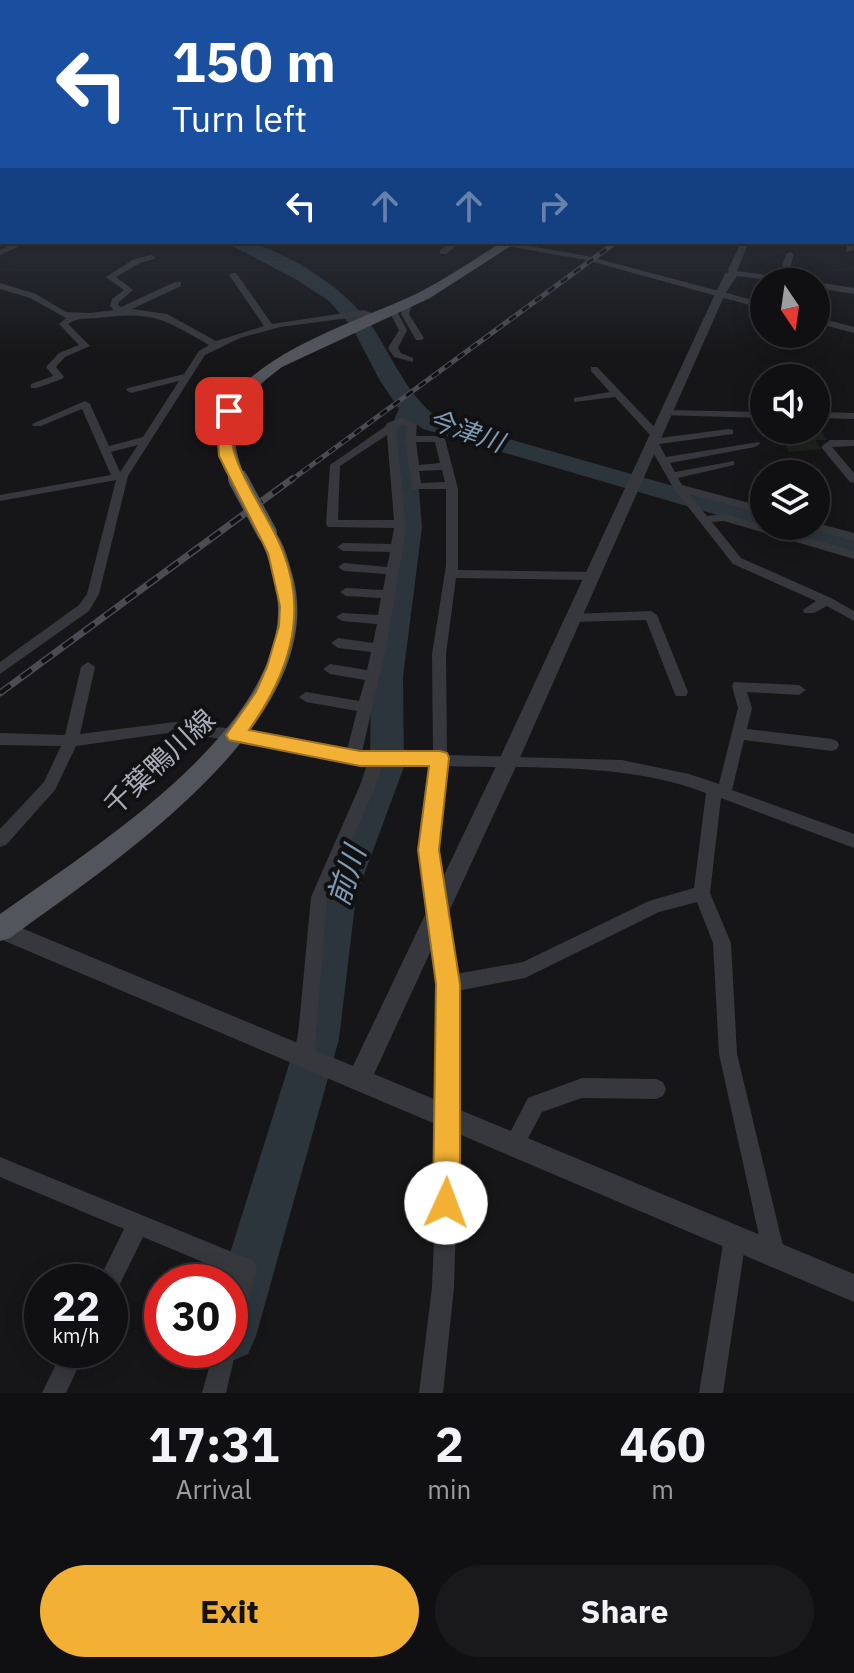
<!DOCTYPE html>
<html lang="en">
<head>
<meta charset="utf-8">
<style>
	:root { --surface:#101012; --page:#19191b; --text:#f1f3f6; --muted:#9c9d9f; --line:#303032; --accent:#f2b134 }
	body { margin:0; font-family:"IBM Plex Sans","Noto Sans JP",sans-serif; background:var(--page); color:var(--text); height:100vh; display:flex; flex-direction:column; font-size:30px; white-space:nowrap }
	* { box-sizing:border-box; margin:0 }
	p { font-size:26px; color:var(--muted) }
	.icon { flex:none; width:44px; height:44px; fill:none; stroke:currentColor; stroke-width:2; stroke-linecap:round; stroke-linejoin:round }
	.map { position:relative; height:1393px; overflow:hidden }
	.side { display:flex; flex-direction:column; background:var(--surface); flex:1 }
	.side>* { flex:none }
	.hud { position:absolute; left:0px; top:0px; width:854px; height:244px; box-shadow:0 4px 20px #0003,0 0 0 2px var(--line); background:#1a4fa0; color:#fff; overflow:hidden }
	.needle { width:52px; rotate:167deg }
	.buttons { position:absolute; left:750px; top:268px; display:grid; gap:16px }
	.buttons a { display:grid; place-items:center; width:80px; height:80px; border-radius:50%; background:var(--surface); box-shadow:0 4px 20px #0003,0 0 0 2px var(--line); font-size:40px }
	.speed { position:absolute; left:24px; top:1264px; display:flex; gap:16px; font-size:40px; font-weight:700; text-align:center }
	.speed>* { display:grid; place-content:center; width:104px; height:104px; border-radius:50%; background:var(--surface); box-shadow:0 4px 20px #0003,0 0 0 2px var(--line); line-height:1 }
	.speed small { font-size:20px; font-weight:400 }
	.speed .limit { border:12px solid #d22; background:#fff; color:#111 }
	.pin { position:absolute; display:grid; place-items:center; width:68px; height:68px; color:#fff; margin:-34px; border-radius:16px; box-shadow:0 4px 12px #0006 }
	.me { position:absolute; width:88px; margin:-44px; rotate:2deg; stroke-linejoin:round; filter:drop-shadow(0 0 6px #0008) }
	.turn { display:flex; align-items:center; gap:28px; height:168px; padding:0 40px; font-size:36px }
	.turn .icon { width:104px; height:104px; stroke-width:2.5 }
	.turn b { display:block; font-size:56px; line-height:68px }
	.lanes { display:flex; align-items:center; height:76px; padding:0 40px; background:#0003; justify-content:center; gap:40px; direction:ltr }
	.lanes .off { opacity:.35 }
	.eta { display:flex; justify-content:space-evenly; align-items:center; height:136px; text-align:center }
	.eta b { font-size:48px; font-weight:700; line-height:56px }
	.cta { display:flex; gap:16px; margin-top:auto; padding:16px 40px }
	.cta a { flex:1; height:92px; border-radius:48px; background:var(--accent); color:#111; font-size:32px; font-weight:700; line-height:92px; text-align:center }
	.cta a+a { background:var(--page); color:var(--text) }
	.map>svg:first-child { display:block }
	.green { fill:#1c231d }
	.lines { fill:none; stroke-linecap:round; stroke-linejoin:round }
	.river { fill:#2c353c; fill-rule:evenodd }
	.minor { fill:#37383d; fill-rule:evenodd }
	.tertiary { fill:#37383d; fill-rule:evenodd }
	.primary { fill:#53555c; fill-rule:evenodd }
	.rail-far1-casing { stroke:#4a4c52; stroke-width:5 }
	.rail-casing { stroke:#4a4c52; stroke-width:7 }
	.rail-far1 { stroke:#111113; stroke-width:3; stroke-dasharray:8; stroke-linecap:butt }
	.rail { stroke:#111113; stroke-width:4; stroke-dasharray:13; stroke-linecap:butt }
	.primary-bridge-far1 { stroke:#53555c; stroke-width:15 }
	.primary-bridge { stroke:#53555c; stroke-width:20 }
	.route { fill:#f2b134; stroke:#9d7322; stroke-width:2 }
	.labels { text-anchor:middle; stroke-width:8; stroke-linejoin:round; paint-order:stroke }
	.far-water-label { font-size:26px; font-style:italic; fill:#7f9bb3; stroke:#111113 }
	.street-label { font-size:28px; fill:#a8adb8; stroke:#111113 }
	.water-label { font-size:30px; font-style:italic; fill:#7f9bb3; stroke:#111113 }
</style>
</head>
<body>
<div class="map">
<svg width="854" height="1393" viewBox="0 0 854 1393">
	<rect width="100%" height="100%" fill="#161618"/>
	<!-- green -->
	<polygon class="green" points="816,423 827,440 815,440 821,449 789,452 779,430 816,430"/>
	<g class="lines">
		<!-- river -->
		<g class="river">
			<rect x="0" y="208" width="2" height="10"/>
			<path d="M225 242C233 242 242 241 250 243 290 253 348 291 371 325 394 359 405 393 439 419L764 512V526H812L854 538V556L774 532 770 527 755 526 423 429 416 424 414 429 422 527 403 677 404 767 356 896 339 1039 256 1336 248 1354 230 1362 212 1354 210 1350H230V1282H221L297 1039 318 896 370 767 371 677 396 527 390 429 399 409 379 379 352 327 329 301 297 280Z"/>
		</g>
		<!-- minor -->
		<g class="minor">
			<rect x="852" y="161" width="2" height="4"/>
			<rect x="0" y="199" width="2" height="4"/>
			<rect x="852" y="218" width="2" height="4"/>
			<polygon points="852,240 854,240 853,250 846,252 848,242 852,242"/>
			<polygon points="18,242 28,242 0,255 0,250"/>
			<polygon points="452,242 461,242 446,254 440,254 440,250"/>
			<polygon points="506,242 587,256 764,303 764,309 586,260 506,246"/>
			<polygon points="741,242 749,242 737,271 779,277 786,254 790,252 794,254 787,278 803,282 781,282 731,275 728,270"/>
			<path d="M151 255 155 257 154 259 140 263 116 277 133 290 119 302 118 305 121 307 175 282H181V286L132 309 167 314 216 341 264 326 229 275 233 273H236L272 324 364 310 382 317 378 320 364 316 280 327 240 338 205 355 128 476 99 594 89 611 0 674V662L79 605 87 594 116 480 0 501V495L111 475 82 409 41 426H33L32 424 85 401 90 404 109 446 143 437 179 381 131 393 126 390 128 388 184 374 199 351 209 345C162 318 153 311 98 318 86 319 78 317 68 324L90 346 65 357 56 367 64 377 62 379 37 388H31V384L53 376 46 367 59 353 79 345 59 324 66 318 30 298 0 289V283L36 294 66 312 90 313 114 310 110 306 112 299 124 290 106 277 134 259ZM138 445 120 472 111 452Z"/>
			<polygon points="816,282 854,288 854,294 816,288"/>
			<polygon points="408,301 412,304 409,314 424,338 422,340 416,340 401,314 404,304"/>
			<polygon points="390,309 396,309 407,330 398,348 401,353 413,358 413,362 394,357 388,348 399,330 389,311"/>
			<polygon points="816,317 854,327 854,333 816,323"/>
			<polygon points="591,367 597,367 659,432 659,436 651,436 615,397 574,402 574,398 610,392 591,371"/>
			<polygon points="665,410 764,412 764,418 661,415 661,411"/>
			<polygon points="816,412 854,413 854,419 816,418"/>
			<path d="M401 418 417 424 416 436H440L445 439 458 489V570L591 572 597 576 591 580 456 578 446 654 447 755 622 760 689 774 719 784 738 708 732 686 734 682 799 685 806 690 799 695 747 692 752 708 747 729 832 739 837 741 839 745 837 749 832 751 744 740 732 790 854 834V848L721 798 710 893 731 943 737 1054 785 1254 782 1262 774 1265 766 1262 763 1254 719 1054 713 943 697 902 659 912 525 978 457 991 459 1119 454 1287 443 1393H419L432 1287 439 1119V984L421 850 432 766 382 764 377 783 327 897 314 1058 312 1065 305 1067 298 1065 296 1058 311 897 361 783 367 764 235 741 175 732 76 746 55 790 6 845 0 847V829L44 782 61 746 0 745V733L65 735 81 667 88 662 95 667 80 734 175 722 235 729 347 750 357 711 306 702 299 697 306 692 359 701 365 680 330 674 323 669 330 664 367 670 371 652 338 648 331 643 338 638 373 643 377 624 342 621 336 617 342 613 378 615 381 598 346 596 340 592 346 588 383 590 386 574 344 571 338 567 344 563 387 567 390 552 343 551 337 547 343 543 391 544 394 528 328 527 326 524 330 465 386 426 387 423ZM402 425 408 427 405 439 412 489H446V566L432 654 433 754 362 752 386 648 406 528 396 429ZM387 435 394 520H338L340 466ZM416 442H435L440 463 419 465ZM442 470 445 482 421 483 419 471ZM446 766C532 769 624 762 706 793L694 888 649 901 523 962 456 974 437 850Z"/>
			<polygon points="729,429 733,430 733,434 659,444 666,457 759,442 760,444 755,447 670,463 675,472 734,461 734,465 678,478 682,485 764,507 764,514 689,494 707,516 724,514 854,551 854,559 724,521 712,522 741,558 831,598 854,611 854,621 827,606 814,613 804,613 803,610 816,601 733,564 674,489 647,442 652,439"/>
			<polygon points="830,440 854,440 854,446 832,447 854,473 854,483 850,482 821,447"/>
			<polygon points="816,523 854,533 854,541 811,529 809,526 816,526"/>
			<polygon points="651,611 657,615 688,692 686,696 676,696 674,692 646,620 572,622 566,618 572,614"/>
			<polygon points="582,1078 656,1079 663,1082 666,1089 663,1096 656,1099 582,1098 542,1112 520,1153 513,1156 506,1153 503,1146 528,1098"/>
			<polygon points="0,1157 254,1261 257,1269 241,1330 238,1338 231,1341 236,1350 226,1393 202,1393 214,1350 230,1350 230,1288 234,1275 143,1237 117,1290 110,1293 110,1282 98,1282 124,1229 0,1177"/>
			<polygon points="735,1227 743,1230 746,1238 723,1393 699,1393 724,1238 727,1230"/>
			<polygon points="63,1350 86,1350 66,1393 42,1393"/>
		</g>
		<!-- tertiary -->
		<polygon class="tertiary" points="734,270 739,273 725,294 518,762 374,1074 854,1274 854,1302 0,939 0,919 353,1066 498,762 715,294 725,274"/>
		<!-- primary -->
		<g class="primary">
			<path d="M502 242H517L430 298 282 367C239 399 223 421 244 474L235 479 229 478C168 375 354 325 418 293 447 278 475 259 502 242Z"/>
			<path d="M267 527C282 531 288 560 292 573 335 720 109 865 10 938L0 941V914C90 850 272 737 278 615 279 586 269 559 258 533Z"/>
		</g>
		<defs>
			<polyline id="rail-far1" points="290,481 616,242"/>
			<polyline id="rail" points="0,693 292,479"/>
		</defs>
		<!-- rail-far1 casing -->
		<use href="#rail-far1" class="rail-far1-casing"/>
		<!-- rail casing -->
		<use href="#rail" class="rail-casing"/>
		<!-- rail-far1 -->
		<use href="#rail-far1" class="rail-far1"/>
		<!-- rail -->
		<use href="#rail" class="rail"/>
		<!-- primary-bridge-far1 -->
		<polyline class="primary-bridge-far1" points="235,474 239,481"/>
		<!-- primary-bridge -->
		<polyline class="primary-bridge" points="238,479 267,533"/>
	</g>
	<!-- sky -->
	<linearGradient id="sky" x2="0" y2="1"><stop stop-color="#0c0c0d"/><stop offset="0.45" stop-color="#363c48"/><stop offset="1" stop-color="#363c48" stop-opacity="0"/></linearGradient>
	<rect width="854" height="355" fill="url(#sky)"/>
	<!-- route -->
	<path class="route" d="M225 409 236 411C225 439 236 462 249 486 260 508 275 530 283 552 309 617 287 676 249 730L360 751H440L447 753 449 758 439 850 460 984V1203L456 1213 446 1217 437 1213 433 1203 436 984 418 850 429 766H360L229 740 226 735 256 692 267 667 279 626 280 606 268 553 219 456 217 425Z"/>
	<g class="labels">
		<!-- far-water labels -->
		<g class="far-water-label">
			<text transform="translate(466 431) rotate(19)" y="9">今津川</text>
		</g>
		<!-- street labels -->
		<g class="street-label">
			<text transform="translate(159 762) rotate(-43)" y="10">千葉鴨川線</text>
		</g>
		<!-- water labels -->
		<g class="water-label">
			<text transform="translate(347 876) rotate(-72)" y="10">前川</text>
		</g>
	</g>
</svg>
<div class="buttons">
<a><svg class="needle" viewBox="-14 -14 28 28"><path d="M0-13l5 13h-10z" fill="#e53935"/><path d="M0 13l5-13h-10z" fill="#9c9d9f"/></svg></a>
<a><svg class="icon" aria-label="sound" viewBox="0 0 24 24"><path d="M4 9h4l5-4v14l-5-4H4zM17 9q2 3 0 6"/></svg></a>
<a><svg class="icon" aria-label="layers" viewBox="0 0 24 24"><path d="M12 4l9 5-9 5-9-5zM3 14l9 5 9-5"/></svg></a>
</div>
<div class="speed"><div>22<small>km/h</small></div><div class="limit">30</div></div>
<div class="pin" style="left:229px;top:411px;background:#d93025"><svg class="icon" aria-label="arrive" viewBox="0 0 24 24"><path d="M6 21V4h12l-3 4 3 4H6"/></svg></div>
<svg class="me" style="left:446px;top:1203px" viewBox="-20 -20 40 40"><circle r="19" fill="#fff"/><path d="M0-13L10 11 0 6-10 11z" fill="#f2b134"/></svg>
<div class="hud">
<div class="turn"><svg class="icon" aria-label="left" viewBox="0 0 24 24"><path d="M17 20v-9H6M10 6l-5 5 5 5"/></svg><div><b>150 m</b>Turn left</div></div>
<div class="lanes"><svg class="icon" aria-label="left" viewBox="0 0 24 24"><path d="M17 20v-9H6M10 6l-5 5 5 5"/></svg><svg class="icon off" aria-label="ahead" viewBox="0 0 24 24"><path d="M12 20V5M6 11l6-6 6 6"/></svg><svg class="icon off" aria-label="ahead" viewBox="0 0 24 24"><path d="M12 20V5M6 11l6-6 6 6"/></svg><svg class="icon off" aria-label="right" viewBox="0 0 24 24"><path d="M7 20v-9h11M14 6l5 5-5 5"/></svg></div>
</div>
</div>
<section class="side">
<div class="eta">
<div><b>17:31</b><p>Arrival</p></div>
<div><b>2</b><p>min</p></div>
<div><b>460</b><p>m</p></div>
</div>
<div class="cta"><a>Exit</a><a>Share</a></div>
</section>
</body>
</html>
